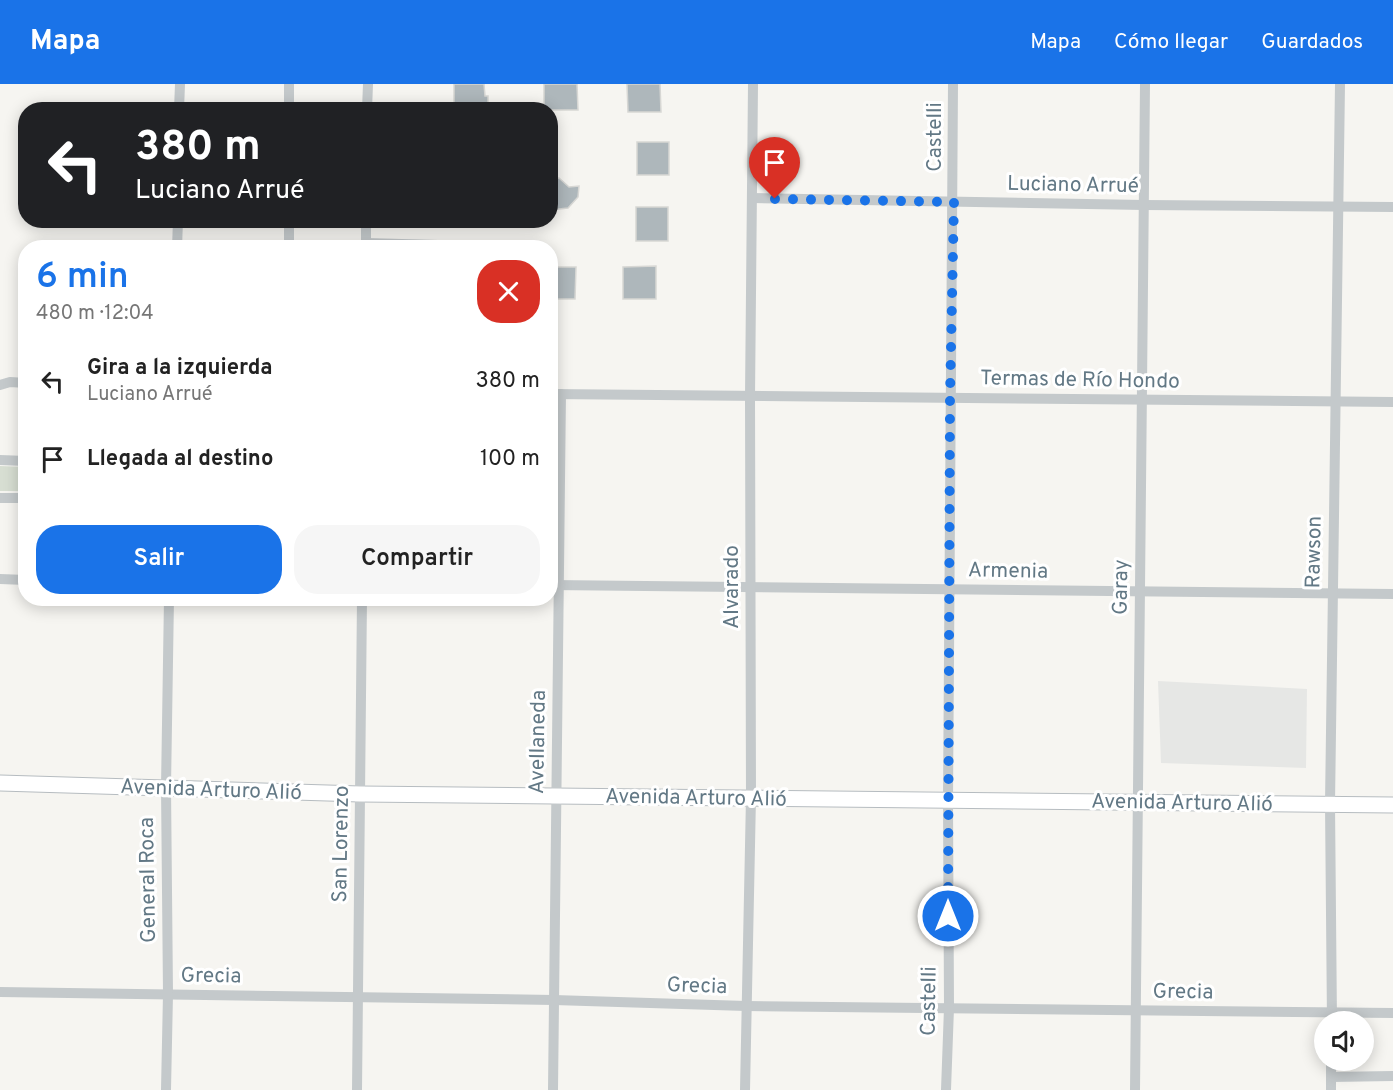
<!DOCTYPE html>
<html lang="es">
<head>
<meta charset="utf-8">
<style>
	:root { --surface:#fff; --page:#f6f6f6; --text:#222; --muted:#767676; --accent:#1a73e8 }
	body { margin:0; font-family:Overpass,sans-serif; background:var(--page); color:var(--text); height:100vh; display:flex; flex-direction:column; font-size:22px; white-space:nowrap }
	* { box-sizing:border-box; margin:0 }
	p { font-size:20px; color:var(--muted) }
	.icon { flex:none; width:33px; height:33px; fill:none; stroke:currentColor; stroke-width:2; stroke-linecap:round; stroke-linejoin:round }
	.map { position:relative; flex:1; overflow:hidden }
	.sheet { position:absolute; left:18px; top:156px; width:540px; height:366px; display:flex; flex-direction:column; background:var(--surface); border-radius:24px; box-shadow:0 3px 15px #0003 }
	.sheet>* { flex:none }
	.guide { position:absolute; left:18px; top:18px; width:540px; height:126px; border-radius:24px; box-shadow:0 3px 15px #0003; background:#202124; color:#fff; overflow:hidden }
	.controls { position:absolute; left:1314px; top:927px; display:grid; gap:12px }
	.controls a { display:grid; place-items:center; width:60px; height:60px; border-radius:50%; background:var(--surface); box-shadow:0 3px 15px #0003; font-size:30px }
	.pin { position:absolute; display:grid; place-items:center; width:51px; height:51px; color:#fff; margin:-62px -26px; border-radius:50% 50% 50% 0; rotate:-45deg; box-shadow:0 0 6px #0007 }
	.pin .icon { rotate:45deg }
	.me { position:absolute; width:66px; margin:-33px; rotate:0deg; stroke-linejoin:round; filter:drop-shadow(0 0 4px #0008) }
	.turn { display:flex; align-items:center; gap:21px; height:126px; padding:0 18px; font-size:27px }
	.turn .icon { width:78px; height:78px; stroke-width:2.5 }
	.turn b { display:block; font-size:42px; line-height:51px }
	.round { display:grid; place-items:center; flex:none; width:63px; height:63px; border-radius:24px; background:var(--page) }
	.overview { display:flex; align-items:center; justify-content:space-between; height:102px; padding:0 18px }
	h1 { font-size:36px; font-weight:600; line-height:45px; color:var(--accent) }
	.primary-button { display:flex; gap:12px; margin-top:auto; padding:12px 18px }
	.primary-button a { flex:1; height:69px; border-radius:24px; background:var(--accent); color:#fff; font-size:24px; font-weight:600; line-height:69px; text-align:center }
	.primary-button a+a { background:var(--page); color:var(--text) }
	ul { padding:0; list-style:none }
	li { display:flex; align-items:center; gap:18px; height:78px; padding:0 18px }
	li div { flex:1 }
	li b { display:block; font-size:22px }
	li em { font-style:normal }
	header { display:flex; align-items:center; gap:36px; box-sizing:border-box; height:84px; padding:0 30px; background:var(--accent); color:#fff }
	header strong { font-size:28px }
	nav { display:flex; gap:33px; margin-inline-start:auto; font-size:21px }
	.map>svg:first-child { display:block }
	.built { fill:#e6e7e5 }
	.green { fill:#d7ded2 }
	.building { fill:#aeb7bb; stroke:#d7d7d4; stroke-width:1.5 }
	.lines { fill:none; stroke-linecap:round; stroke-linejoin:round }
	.secondary-casing { stroke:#b6bcc0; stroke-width:17 }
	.street { stroke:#c4c9cb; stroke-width:10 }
	.secondary { stroke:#fff; stroke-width:15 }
	.route { stroke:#1a73e8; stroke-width:10; stroke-dasharray:0 18 }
	.labels { text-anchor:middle; stroke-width:6; stroke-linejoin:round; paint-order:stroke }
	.street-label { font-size:21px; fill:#627885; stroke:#fff }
</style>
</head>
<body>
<header>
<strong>Mapa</strong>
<nav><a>Mapa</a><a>Cómo llegar</a><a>Guardados</a></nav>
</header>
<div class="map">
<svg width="1393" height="1006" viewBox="0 0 1393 1006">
	<rect width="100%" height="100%" fill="#f6f5f1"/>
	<!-- built -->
	<polygon class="built" points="1158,597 1307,605 1306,684 1161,679"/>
	<!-- green -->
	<polygon class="green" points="0,382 25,383 25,407 0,407"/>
	<!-- building -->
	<g class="building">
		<polygon points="454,0 484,0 485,12 488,12 488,23 454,23"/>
		<polygon points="544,0 577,0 578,26 544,26"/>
		<polygon points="627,0 660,0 661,28 628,28"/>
		<rect x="637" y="58" width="32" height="33"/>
		<polygon points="559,94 569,103 579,102 578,113 568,124 550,126 550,96"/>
		<rect x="636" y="123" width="32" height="34"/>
		<polygon points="656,182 656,215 623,215 623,183"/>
		<polygon points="550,183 576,183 575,215 550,215"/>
	</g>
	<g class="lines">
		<defs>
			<polyline id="secondary" points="0,699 360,710 1393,721"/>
		</defs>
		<!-- secondary casing -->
		<use href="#secondary" class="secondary-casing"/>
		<!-- street -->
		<g class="street">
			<polyline points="179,26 180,0"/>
			<polyline points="289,26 289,0"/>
			<polyline points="367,26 368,0"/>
			<polyline points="753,114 1144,121 1393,123"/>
			<polyline points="289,136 289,164"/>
			<polyline points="366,159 438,161"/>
			<polyline points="366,163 366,136"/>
			<polyline points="177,164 178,136"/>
			<polyline points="0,301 10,298 26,299"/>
			<polyline points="550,310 1393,318"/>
			<polyline points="0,376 26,377"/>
			<polyline points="0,414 26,414"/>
			<polyline points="0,495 26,496"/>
			<polyline points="550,501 1393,510"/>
			<polyline points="0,908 554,916 746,922 1393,929"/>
			<polyline points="1332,938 1330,720 1340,0"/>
			<polyline points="1331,993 1393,992"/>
			<polyline points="166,1006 168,910 166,703 169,514"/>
			<polyline points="357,1006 362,514"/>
			<polyline points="553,1006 561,310"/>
			<polyline points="745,1006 751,713 750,313 753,0"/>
			<polyline points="946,1006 949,924 948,716 953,0"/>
			<polyline points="1135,1006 1145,0"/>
			<polyline points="1331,1006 1331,976"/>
		</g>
		<!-- secondary -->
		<use href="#secondary" class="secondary"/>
	</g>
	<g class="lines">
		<!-- route -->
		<polyline class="route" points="775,115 954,118 950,313 948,832"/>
	</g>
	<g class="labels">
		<!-- street labels -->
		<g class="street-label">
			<text transform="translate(934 53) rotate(-90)" y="7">Castelli</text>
			<text transform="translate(1073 100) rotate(1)" y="7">Luciano Arrué</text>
			<text transform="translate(1080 295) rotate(1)" y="7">Termas de Río Hondo</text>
			<text transform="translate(1313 468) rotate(-89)" y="7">Rawson</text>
			<text transform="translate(1008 486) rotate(1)" y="7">Armenia</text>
			<text transform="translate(731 503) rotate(-90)" y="7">Alvarado</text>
			<text transform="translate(1120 503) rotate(-89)" y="7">Garay</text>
			<text transform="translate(537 658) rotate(-89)" y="7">Avellaneda</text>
			<text transform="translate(211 705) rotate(2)" y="7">Avenida Arturo Alió</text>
			<text transform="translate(696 713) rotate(1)" y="7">Avenida Arturo Alió</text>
			<text transform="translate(1182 718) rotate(1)" y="7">Avenida Arturo Alió</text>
			<text transform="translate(340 760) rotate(-89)" y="7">San Lorenzo</text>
			<text transform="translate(147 796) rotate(-91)" y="7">General Roca</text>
			<text transform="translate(211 891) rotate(1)" y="7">Grecia</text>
			<text transform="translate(697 901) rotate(2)" y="7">Grecia</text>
			<text transform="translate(1183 907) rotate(1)" y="7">Grecia</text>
			<text transform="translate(928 917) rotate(-89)" y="7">Castelli</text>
		</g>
	</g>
</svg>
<div class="controls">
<a><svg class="icon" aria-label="sound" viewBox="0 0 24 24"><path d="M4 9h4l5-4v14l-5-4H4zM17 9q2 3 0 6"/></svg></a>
</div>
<div class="pin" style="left:775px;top:115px;background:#d93025"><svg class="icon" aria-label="arrive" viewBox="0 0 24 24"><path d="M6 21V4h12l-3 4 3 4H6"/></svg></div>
<svg class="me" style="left:948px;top:832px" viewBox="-20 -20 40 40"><circle r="17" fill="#1a73e8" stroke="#fff" stroke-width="3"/><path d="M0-11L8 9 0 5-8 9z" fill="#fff"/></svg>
<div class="guide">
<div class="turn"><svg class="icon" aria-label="left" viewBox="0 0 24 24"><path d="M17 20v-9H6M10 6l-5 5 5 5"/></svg><div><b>380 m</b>Luciano Arrué</div></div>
</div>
<section class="sheet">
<div class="overview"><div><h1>6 min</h1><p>480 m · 12:04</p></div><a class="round" style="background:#d93025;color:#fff"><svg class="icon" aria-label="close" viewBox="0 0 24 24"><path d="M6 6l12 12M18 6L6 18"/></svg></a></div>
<ul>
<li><svg class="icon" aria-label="left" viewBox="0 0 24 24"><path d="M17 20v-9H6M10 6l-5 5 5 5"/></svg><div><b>Gira a la izquierda</b><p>Luciano Arrué</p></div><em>380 m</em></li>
<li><svg class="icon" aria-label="arrive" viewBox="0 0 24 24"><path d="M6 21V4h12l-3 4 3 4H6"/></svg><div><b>Llegada al destino</b></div><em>100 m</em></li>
</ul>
<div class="primary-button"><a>Salir</a><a>Compartir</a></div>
</section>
</div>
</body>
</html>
